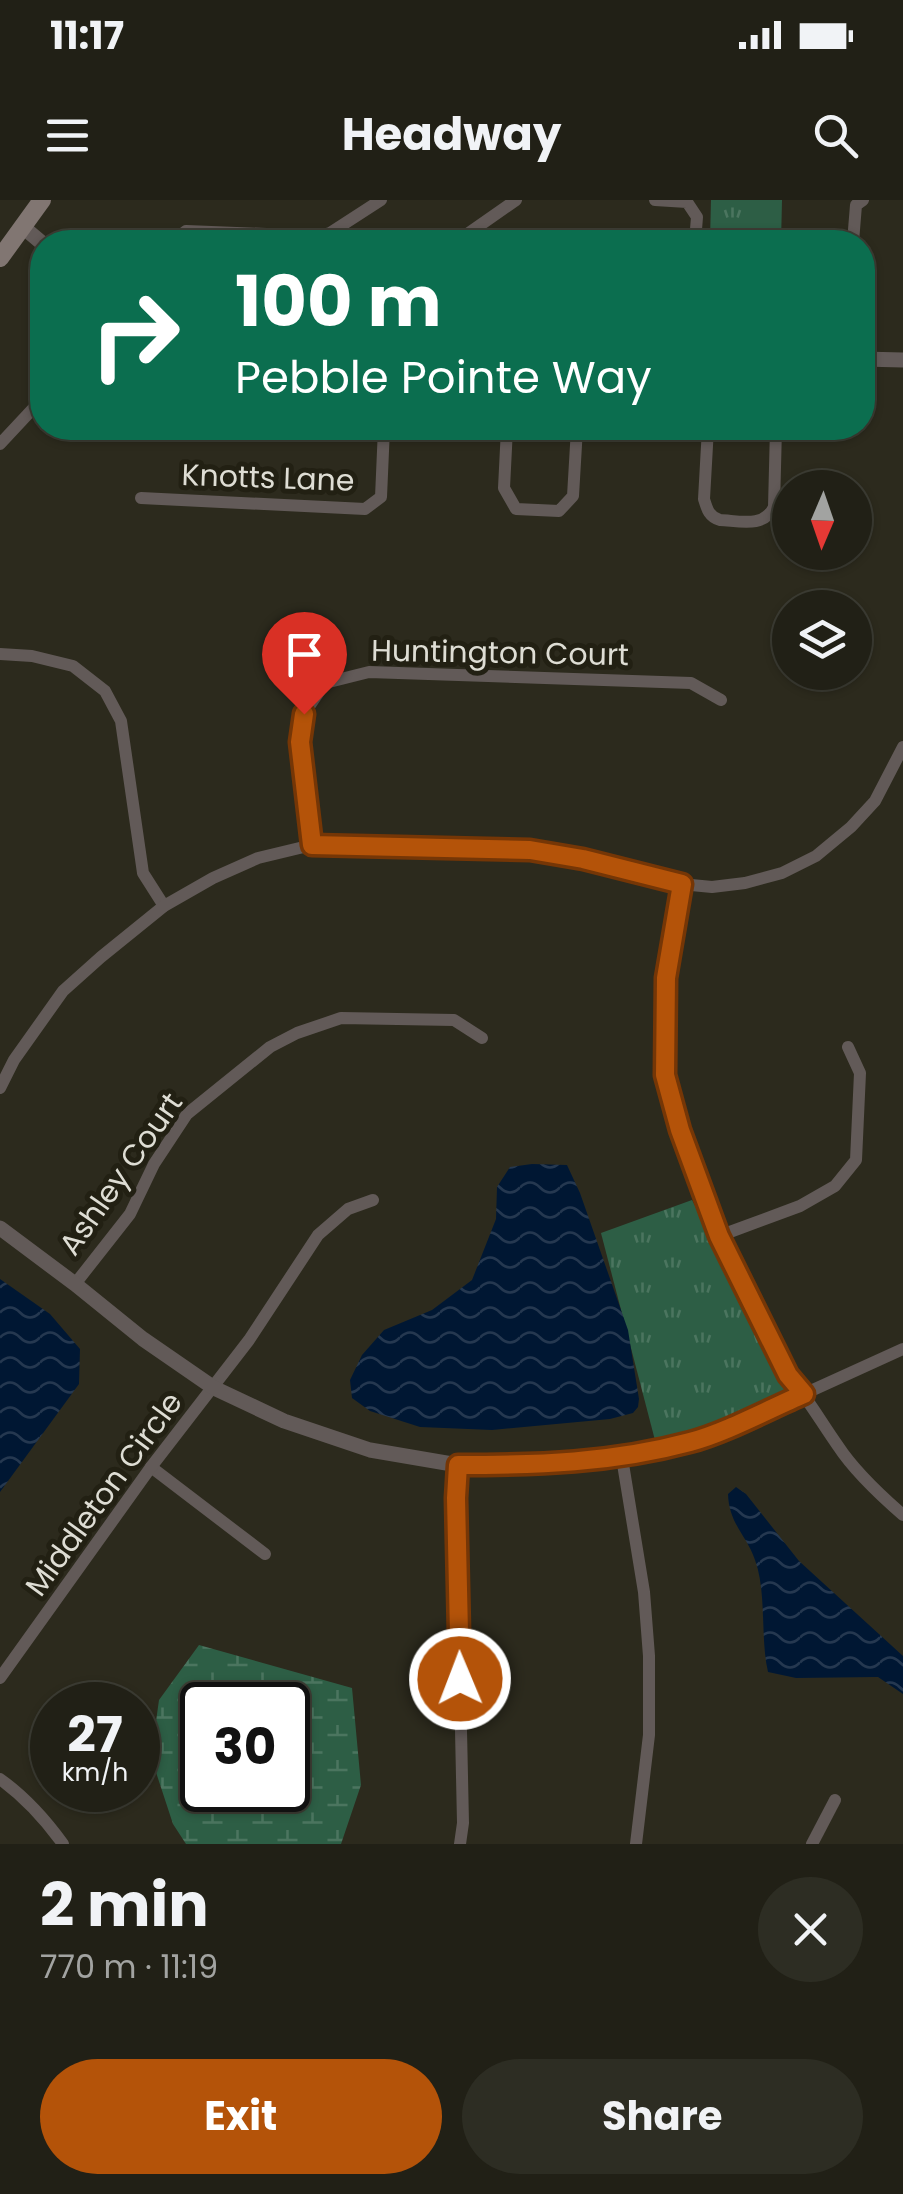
<!DOCTYPE html>
<html lang="en">
<head>
<meta charset="utf-8">
<style>
	:root { --surface:#212016; --page:#2d2d23; --text:#f1f3f6; --muted:#a2a3a1; --line:#3e3e35; --accent:#b45309 }
	body { margin:0; font-family:Poppins,sans-serif; background:var(--page); color:var(--text); height:100vh; display:flex; flex-direction:column; font-size:38px; white-space:nowrap }
	* { box-sizing:border-box; margin:0 }
	p { font-size:32px; color:var(--muted) }
	.icon { flex:none; width:55px; height:55px; fill:none; stroke:currentColor; stroke-width:2; stroke-linecap:round; stroke-linejoin:round }
	.map { position:relative; height:1644px; overflow:hidden }
	.drawer { display:flex; flex-direction:column; background:var(--surface); flex:1 }
	.drawer>* { flex:none }
	.hud { position:absolute; left:30px; top:30px; width:845px; height:210px; border-radius:40px; box-shadow:0 2px 8px #0004,0 0 0 2px var(--line); background:#0b6e4f; color:#fff; overflow:hidden }
	.needle { width:65px; rotate:182deg }
	.controls { position:absolute; left:772px; top:270px; display:grid; gap:20px }
	.controls a { display:grid; place-items:center; width:100px; height:100px; border-radius:50%; background:var(--surface); box-shadow:0 2px 8px #0004,0 0 0 2px var(--line); font-size:50px }
	.speed { position:absolute; left:30px; top:1482px; display:flex; gap:20px; font-size:50px; font-weight:700; text-align:center }
	.speed>* { display:grid; place-content:center; width:130px; height:130px; border-radius:50%; background:var(--surface); box-shadow:0 2px 8px #0004,0 0 0 2px var(--line); line-height:1 }
	.speed small { font-size:25px; font-weight:400 }
	.speed .limit { border:5px solid #111; border-radius:15px; background:#fff; color:#111 }
	.pin { position:absolute; display:grid; place-items:center; width:85px; height:85px; color:#fff; margin:-102px -42px; border-radius:50% 50% 50% 0; rotate:-45deg; box-shadow:0 0 10px #0007 }
	.pin .icon { rotate:45deg }
	.me { position:absolute; width:110px; margin:-55px; rotate:359deg; stroke-linejoin:round; filter:drop-shadow(0 0 8px #0008) }
	.turn { display:flex; align-items:center; gap:35px; height:210px; padding:0 40px; font-size:45px }
	.turn .icon { width:130px; height:130px; stroke-width:2.5 }
	.turn b { display:block; font-size:70px; line-height:85px }
	.round { display:grid; place-items:center; flex:none; width:105px; height:105px; border-radius:52px; background:var(--page) }
	.summary { display:flex; align-items:center; justify-content:space-between; height:170px; padding:0 40px }
	h1 { font-size:60px; font-weight:700; line-height:75px }
	.button { display:flex; gap:20px; margin-top:auto; padding:20px 40px }
	.button a { flex:1; height:115px; border-radius:60px; background:var(--accent); color:#fff; font-size:40px; font-weight:700; line-height:115px; text-align:center }
	.button a+a { background:var(--page); color:var(--text) }
	.status { display:flex; justify-content:space-between; align-items:center; height:70px; padding:0 50px; background:var(--surface); direction:ltr }
	.status svg { height:28px; fill:currentColor }
	header { display:flex; justify-content:space-between; align-items:center; height:130px; padding:0 40px; background:var(--surface); font-size:45px; font-weight:700 }
	.map>svg:first-child { display:block }
	.wetland { fill:url(#wetland-marsh); fill-rule:evenodd }
	.park { fill:url(#park-tufts) }
	.water { fill:url(#water-waves) }
	.lines { fill:none; stroke-linecap:round; stroke-linejoin:round }
	.minor { stroke:#625a58; stroke-width:12 }
	.tertiary { stroke:#625a58; stroke-width:15 }
	.secondary { stroke:#817672; stroke-width:18 }
	.route-casing { stroke:#753606; stroke-width:25 }
	.route { stroke:#b45309; stroke-width:18 }
	.labels { text-anchor:middle; stroke-width:10; stroke-linejoin:round; paint-order:stroke }
	.street-label { font-size:30px; fill:#deddd4; stroke:#222013 }
</style>
</head>
<body>
<div class="status"><b>11:17</b><svg viewBox="0 0 49 12"><path d="M0 12V9h3v3zM5 12V6h3v6zM10 12V3h3v9zM15 12V0h3v12zM26 1h20v11H26zM47 4h2v5h-2z"/></svg></div>
<header><svg class="icon" aria-label="menu" viewBox="0 0 24 24"><path d="M4 6h16M4 12h16M4 18h16"/></svg>Headway<svg class="icon" aria-label="search" viewBox="0 0 24 24"><circle cx="10" cy="10" r="6"/><path d="M15 15l6 6"/></svg></header>
<div class="map">
<svg width="903" height="1644" viewBox="0 0 903 1644">
	<defs>
		<pattern id="wetland-marsh" width="20" height="14" patternUnits="userSpaceOnUse" patternTransform="scale(2.5)"><rect width="20" height="14" fill="#2d5e45"/><path d="M1 5h8M5 5V1M11 12h8M15 12V8" fill="none" stroke="#4b755f"/></pattern>
		<pattern id="park-tufts" width="24" height="20" patternUnits="userSpaceOnUse" patternTransform="scale(2.5)"><rect width="24" height="20" fill="#2d5e45"/><path d="M3 7l-1-3M5 7V3M7 7l1-3M15 17l-1-3M17 17v-4M19 17l1-3" fill="none" stroke="#4b755f"/></pattern>
		<pattern id="water-waves" width="16" height="10" patternUnits="userSpaceOnUse" patternTransform="scale(2.5)"><rect width="16" height="10" fill="#001733"/><path d="M0 5q4-4 8 0t8 0" fill="none" stroke="#253850"/></pattern>
	</defs>
	<rect width="100%" height="100%" fill="#2c2a1d"/>
	<!-- wetland -->
	<path class="wetland" d="M199 1445 352 1488 361 1585 341 1644H186L173 1624 151 1557 159 1500ZM202 1505H288V1590H202Z"/>
	<!-- park -->
	<g class="park">
		<polygon points="711,0 782,0 781,42 710,42"/>
		<polygon points="692,1000 794,1192 656,1244 601,1033"/>
	</g>
	<!-- water -->
	<g class="water">
		<polygon points="532,964 567,965 580,993 628,1130 639,1199 638,1207 633,1213 610,1219 492,1230 420,1227 370,1211 352,1198 350,1180 362,1155 384,1130 432,1110 472,1080 496,1019 497,987 510,967"/>
		<polygon points="0,1079 50,1114 80,1149 79,1184 0,1292"/>
		<path d="M736 1287 746 1294 799 1361 903 1456V1494L878 1477 796 1478 768 1472C760 1437 767 1393 755 1360 746 1334 729 1324 728 1294Z"/>
	</g>
	<g class="lines">
		<!-- minor -->
		<g class="minor">
			<polyline points="655,0 687,2 697,17 695,42"/>
			<polyline points="172,42 186,31 319,36 330,33 381,0"/>
			<polyline points="456,42 516,0"/>
			<polyline points="853,42 856,5 863,0"/>
			<polyline points="507,228 504,288 516,309 559,311 573,296 577,228"/>
			<path d="M708 228 704 299C707 309 709 317 720 320 740 321 764 328 774 307L776 228"/>
			<polyline points="0,244 42,199"/>
			<polyline points="141,298 365,309 381,297 384,228"/>
			<polyline points="0,454 32,456 73,466 105,491 121,521 143,673 164,706"/>
			<polyline points="312,645 300,542 304,514 325,483 369,472 691,483 721,500"/>
			<path d="M681 684 666 778 665 875 680 930 719 1036 788 1175C807 1197 821 1222 838 1246 855 1272 880 1295 903 1315"/>
			<polyline points="0,888 14,860 63,791 101,757 164,706 213,678 258,658 312,645 530,650 583,659 681,684 712,687 745,683 782,673 816,656 851,627 875,601 903,547"/>
			<polyline points="719,1036 800,1006 835,986 856,960 860,873 848,847"/>
			<polyline points="75,1084 130,1014 154,964 187,914 270,847 297,833 341,818 454,820 482,838"/>
			<polyline points="804,1194 903,1149"/>
			<polyline points="622,1258 644,1392 649,1456 649,1535 636,1644"/>
			<polyline points="458,1265 456,1298 463,1623 460,1644"/>
			<polyline points="151,1267 265,1354"/>
			<polyline points="0,1478 151,1267 249,1140 318,1035 348,1009 373,1000"/>
			<path d="M0 1579C25 1597 45 1619 63 1644"/>
			<polyline points="812,1644 835,1600"/>
		</g>
		<!-- tertiary -->
		<g class="tertiary">
			<polyline points="23,27 42,43"/>
			<polyline points="862,159 903,160"/>
			<polyline points="0,1028 75,1084 143,1139 214,1188 284,1221 370,1250 458,1265 538,1265 622,1258 694,1241 804,1194"/>
		</g>
		<!-- secondary -->
		<polyline class="secondary" points="0,58 42,0"/>
	</g>
	<g class="lines">
		<defs>
			<path id="route" d="M304 514 300 542 312 645 530 650 583 659 682 684 666 778 665 875 680 930 719 1036 788 1175 804 1194C769 1209 725 1233 690 1242 612 1263 537 1265 458 1265L456 1298 460 1479"/>
		</defs>
		<!-- route casing -->
		<use href="#route" class="route-casing"/>
		<!-- route -->
		<use href="#route" class="route"/>
	</g>
	<g class="labels">
		<!-- street labels -->
		<g class="street-label">
			<text transform="translate(268 278) rotate(2)" y="10">Knotts Lane</text>
			<text transform="translate(500 453) rotate(1)" y="10">Huntington Court</text>
			<text transform="translate(121 974) rotate(-55)" y="10">Ashley Court</text>
			<text transform="translate(104 1294) rotate(-54)" y="10">Middleton Circle</text>
		</g>
	</g>
</svg>
<div class="controls">
<a><svg class="needle" viewBox="-14 -14 28 28"><path d="M0-13l5 13h-10z" fill="#e53935"/><path d="M0 13l5-13h-10z" fill="#a2a3a1"/></svg></a>
<a><svg class="icon" aria-label="layers" viewBox="0 0 24 24"><path d="M12 4l9 5-9 5-9-5zM3 14l9 5 9-5"/></svg></a>
</div>
<div class="speed"><div>27<small>km/h</small></div><div class="limit">30</div></div>
<div class="pin" style="left:304px;top:514px;background:#d93025"><svg class="icon" aria-label="arrive" viewBox="0 0 24 24"><path d="M6 21V4h12l-3 4 3 4H6"/></svg></div>
<svg class="me" style="left:460px;top:1479px" viewBox="-20 -20 40 40"><circle r="17" fill="#b45309" stroke="#fff" stroke-width="3"/><path d="M0-11L8 9 0 5-8 9z" fill="#fff"/></svg>
<div class="hud">
<div class="turn"><svg class="icon" aria-label="right" viewBox="0 0 24 24"><path d="M7 20v-9h11M14 6l5 5-5 5"/></svg><div><b>100 m</b>Pebble Pointe Way</div></div>
</div>
</div>
<section class="drawer">
<div class="summary"><div><h1>2 min</h1><p>770 m · 11:19</p></div><a class="round"><svg class="icon" aria-label="close" viewBox="0 0 24 24"><path d="M6 6l12 12M18 6L6 18"/></svg></a></div>
<div class="button"><a>Exit</a><a>Share</a></div>
</section>
</body>
</html>
